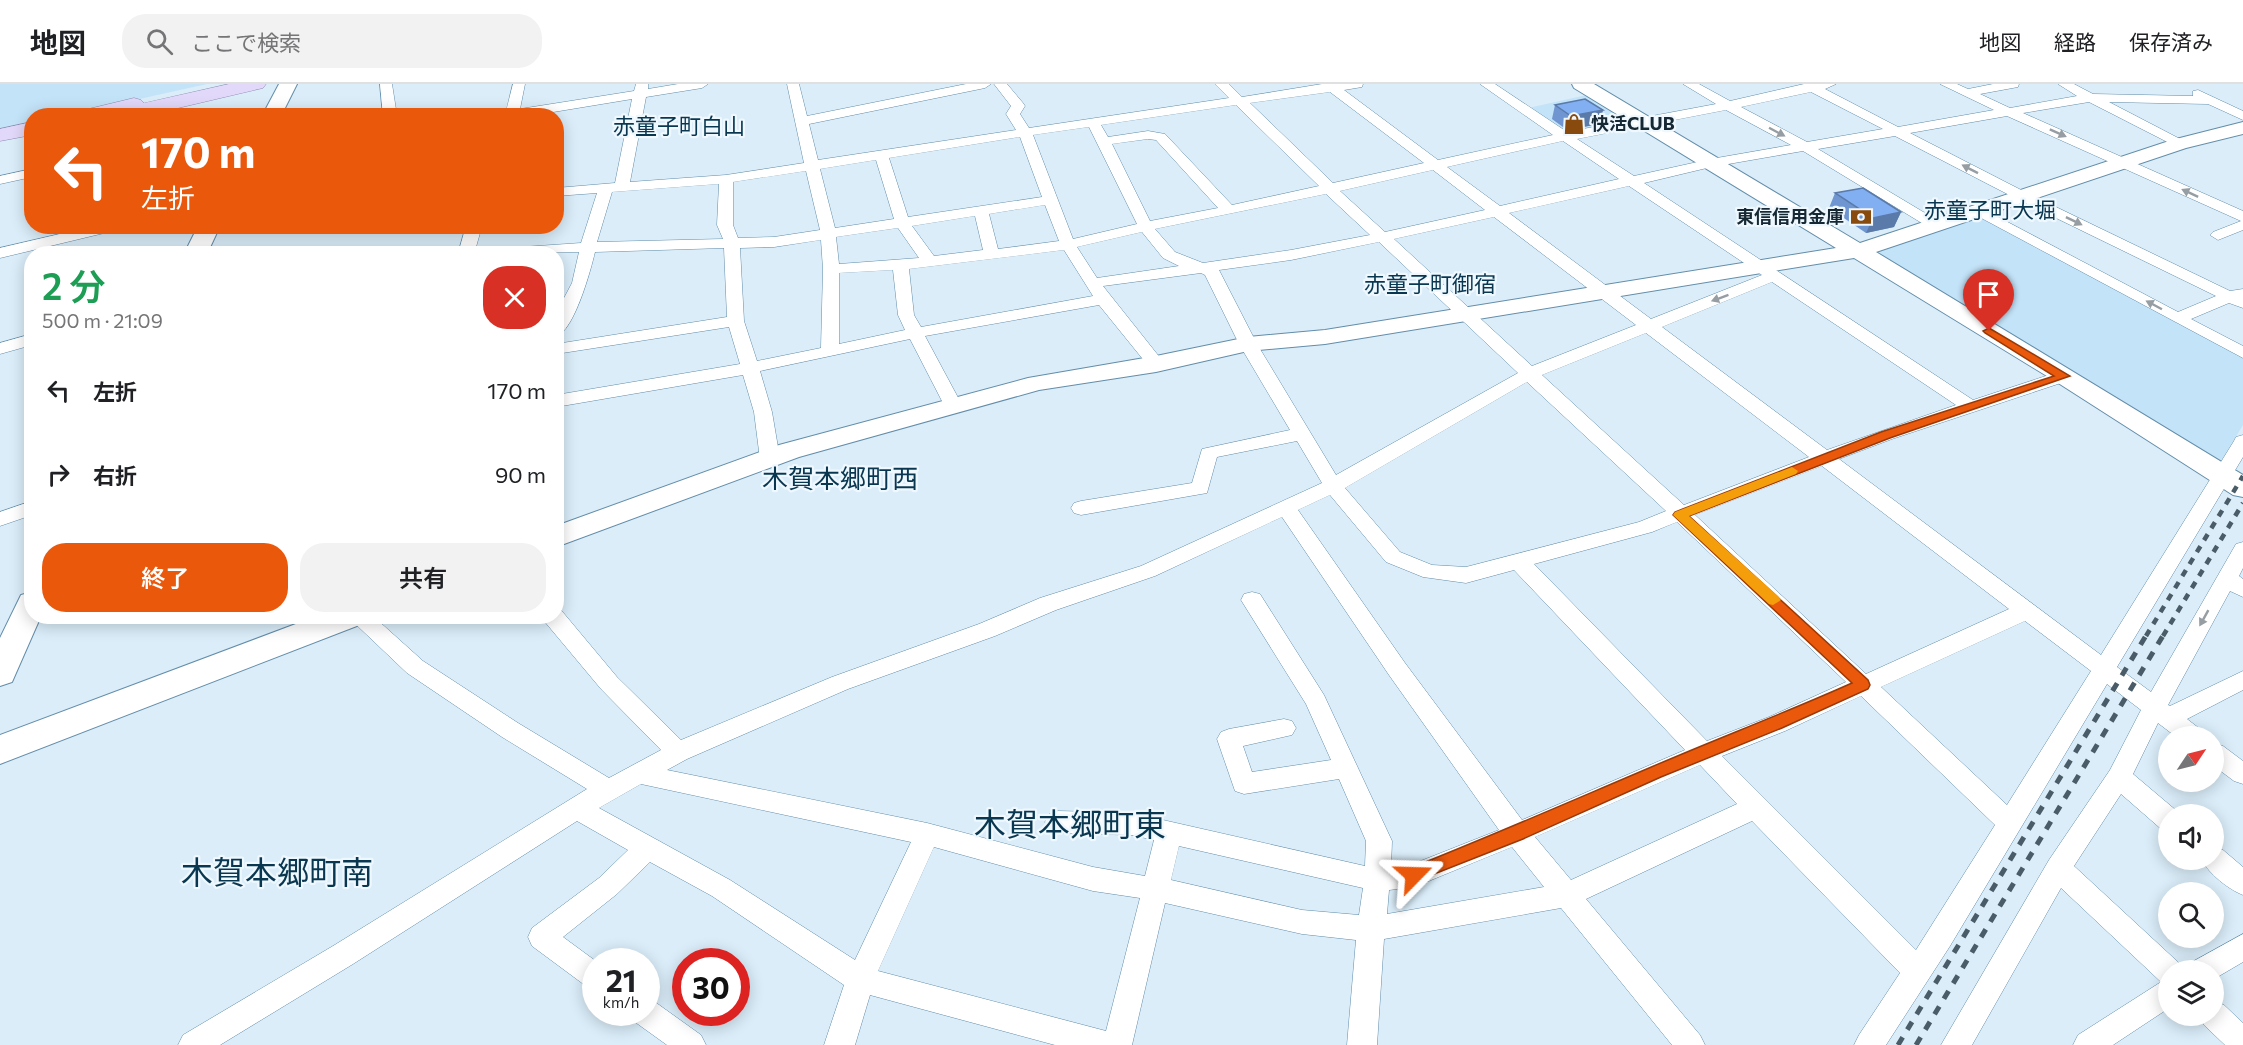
<!DOCTYPE html>
<html lang="ja">
<head>
<meta charset="utf-8">
<style>
	:root { --surface:#fff; --page:#f2f2f2; --text:#202124; --muted:#757577; --line:#e0e0e0; --accent:#ea580c }
	body { margin:0; font-family:Commissioner,"Noto Sans JP",sans-serif; background:var(--page); color:var(--text); height:100vh; display:flex; flex-direction:column; font-size:22px; white-space:nowrap }
	* { box-sizing:border-box; margin:0 }
	p { font-size:20px; color:var(--muted) }
	.icon { flex:none; width:33px; height:33px; fill:none; stroke:currentColor; stroke-width:2; stroke-linecap:round; stroke-linejoin:round }
	.map { position:relative; flex:1; overflow:hidden }
	.sheet { position:absolute; left:24px; top:162px; width:540px; height:378px; display:flex; flex-direction:column; background:var(--surface); border-radius:24px; box-shadow:0 3px 15px #0003 }
	.sheet>* { flex:none }
	.banner { position:absolute; left:24px; top:24px; width:540px; height:126px; border-radius:24px; box-shadow:0 3px 15px #0003; background:#ea580c; color:#fff; overflow:hidden }
	.needle { width:39px; rotate:55deg }
	.buttons { position:absolute; left:2158px; top:642px; display:grid; gap:12px }
	.buttons a { display:grid; place-items:center; width:66px; height:66px; border-radius:50%; background:var(--surface); box-shadow:0 3px 15px #0003; font-size:30px }
	.speed { position:absolute; left:582px; top:864px; display:flex; gap:12px; font-size:30px; font-weight:700; text-align:center }
	.speed>* { display:grid; place-content:center; width:78px; height:78px; border-radius:50%; background:var(--surface); box-shadow:0 3px 15px #0003; line-height:1 }
	.speed small { font-size:15px; font-weight:400 }
	.speed .limit { border:9px solid #d22; background:#fff; color:#111 }
	.pin { position:absolute; display:grid; place-items:center; width:51px; height:51px; color:#fff; margin:-62px -26px; border-radius:50% 50% 50% 0; rotate:-45deg; box-shadow:0 0 6px #0007 }
	.pin .icon { rotate:45deg }
	.me { position:absolute; width:66px; margin:-33px; rotate:68deg; stroke-linejoin:round; filter:drop-shadow(0 0 4px #0008) }
	.turn { display:flex; align-items:center; gap:21px; height:126px; padding:0 18px; font-size:27px }
	.turn .icon { width:78px; height:78px; stroke-width:2.5 }
	.turn b { display:block; font-size:42px; line-height:51px }
	.round { display:grid; place-items:center; flex:none; width:63px; height:63px; border-radius:24px; background:var(--page) }
	.summary { display:flex; align-items:center; justify-content:space-between; height:102px; padding:0 18px }
	h1 { font-size:36px; font-weight:600; line-height:45px; color:#1e9e55 }
	.cta { display:flex; gap:12px; margin-top:auto; padding:12px 18px }
	.cta a { flex:1; height:69px; border-radius:24px; background:var(--accent); color:#fff; font-size:24px; font-weight:600; line-height:69px; text-align:center }
	.cta a+a { background:var(--page); color:var(--text) }
	ul { padding:0; list-style:none }
	li { display:flex; align-items:center; gap:18px; height:84px; padding:0 18px }
	li div { flex:1 }
	li b { display:block; font-size:22px }
	li em { font-style:normal }
	header { display:flex; align-items:center; gap:36px; box-sizing:border-box; height:84px; padding:0 30px; background:var(--surface); border-bottom:2px solid var(--line) }
	header strong { font-size:28px }
	nav { display:flex; gap:33px; margin-inline-start:auto; font-size:21px }
	.search { width:420px; height:54px; background:var(--page); display:flex; align-items:center; gap:15px; box-sizing:border-box; padding:0 21px; border-radius:24px; color:var(--muted); font-size:22px }
	.map>svg:first-child { display:block }
	.built { fill:#c3e3f8 }
	.lines { fill:none; stroke-linecap:round; stroke-linejoin:round }
	.street-casing { stroke:#628daa; stroke-width:1 }
	.secondary-casing { stroke:#628daa; stroke-width:2 }
	.primary-casing { stroke:#8d8ab1; stroke-width:1 }
	.street { fill:#fff; fill-rule:evenodd }
	.secondary { fill:#fff; fill-rule:evenodd }
	.primary { fill:#e2d8f9; fill-rule:evenodd }
	.rail-far1 { stroke:#495c67; stroke-width:4.5; stroke-dasharray:7 7; stroke-linecap:butt }
	.rail { stroke:#495c67; stroke-width:5; stroke-dasharray:9 9; stroke-linecap:butt }
	.wall { fill:#6f96d0 }
	.shaded-wall { fill:#5a7aa9 }
	.building { fill:#81aff2; stroke:#5a7aa9; stroke-width:1.5 }
	.oneway { fill:#969ea3 }
	.route { fill:#ea580c; stroke:#983908; stroke-width:1.5 }
	.slow { fill:#f59e0b }
	.labels { text-anchor:middle; stroke-width:4.5; stroke-linejoin:round; paint-order:stroke }
	.far-poi-label { font-size:18px; font-weight:bold; fill:#152833; stroke:#eff8ff; text-anchor:start }
	.far-quarter-label { font-size:22px; fill:#093750; stroke:#eff8ff }
	.quarter-label { font-size:26px; fill:#093750; stroke:#eff8ff }
	.near-quarter-label { font-size:32px; fill:#093750; stroke:#eff8ff }
</style>
</head>
<body>
<header>
<strong>地図</strong>
<div class="search"><svg class="icon" aria-label="search" viewBox="0 0 24 24"><circle cx="10" cy="10" r="6"/><path d="M15 15l6 6"/></svg>ここで検索</div>
<nav><a>地図</a><a>経路</a><a>保存済み</a></nav>
</header>
<div class="map">
<svg width="2243" height="961" viewBox="0 0 2243 961">
	<rect width="100%" height="100%" fill="#daedf9"/>
	<!-- built -->
	<g class="built">
		<polygon points="0,0 207,0 67,31 32,32 31,40 0,47"/>
		<polygon points="1591,10 1637,38 1564,52 1524,25"/>
		<polygon points="1978,131 2243,272 2243,341 2217,384 1867,169"/>
	</g>
	<g class="lines">
		<defs>
			<g id="street">
				<polygon points="380,0 392,0 397,32 383,32"/>
				<path d="M513 0H525L520 25 634 7 636 0H648V5L678 0H708L702 4 646 13 630 98 726 91 804 79 787 0H799L807 32 966 0H991L985 4 809 40 818 76 1016 46 1006 30 1011 22 994 0H1007L1023 19 1025 22 1020 30 1029 44 1229 14 1215 0H1229L1242 13 1322 0H1363L1362 3 1344 6 1438 76 1553 51 1480 0H1495L1567 48 1716 20 1683 0H1699L1730 17 1804 0H1836L1825 5 1898 43 1994 26 1940 0H1957L1968 5 1993 0H2019L2018 3 1980 10 2010 24 2077 12 2058 0H2074L2093 10 2193 12V7L2198 6 2243 27V36L2208 20 2109 18 2184 57 2186 60 2184 63 2179 64 2089 18 2023 29 2243 127V146L2218 156 2210 151 2213 148 2241 137 2007 32 1910 49 2027 109 2230 207 2243 205V224L2229 219 2191 235 2243 262V274L1970 128 1978 123 1983 125 2178 228 2216 212 2017 115 1895 52 1818 65 1940 138 1943 141 1940 144H1930L1803 67 1711 83 1644 99 1973 316 2058 288H2070L2073 292 2070 296 1892 355 1839 375 2101 571 2234 357 2236 353 2243 351V373L2117 583 2151 608 2236 460 2243 458V484L2239 492 2243 495V513L2230 507 2168 621 2170 622 2243 587V606L2187 635 2200 645 2204 652H2175L2158 639 2133 690 2178 728 2179 730H2169V747L2160 744 2121 710 2074 782 2179 879 2182 886H2169V924L2113 961H2073L2078 951 2161 898 2061 804 1972 961H1941L2049 776 2110 686 2141 626 2107 600 1950 862 1886 961H1854L1859 951 1900 889 1752 737 1586 815 1700 951 1705 961H1672L1561 824 1384 855 1377 961H1347L1356 856 1302 850 1165 819 1132 961H1055L870 911 855 961H824L844 901 712 812 650 778 617 810 563 853 597 878H596V906L586 902 532 862 528 853 532 844 599 794 628 766 577 737 353 880 220 961H178L183 951 333 862 587 705 502 653 407 589 347 532H373L423 577 518 639 609 694 661 666 601 605 545 538 542 532H556V525L561 526 617 593 681 656 832 593 979 540 1040 514 1141 482 1322 399 1297 357 1217 373 1207 409 1081 431 1074 429 1071 424 1074 419 1081 417 1192 399 1202 365 1290 346 1239 260 1205 191 1201 189 1103 202 1165 280 1162 284H1150L1099 221 925 252 962 321 959 325H947L944 321 910 255 760 287 772 328 780 375 777 379 770 381 763 379 760 375 754 328 743 291 556 323V311L740 280 729 243 556 270V260L727 233 724 164 595 168C591 185 574 248 556 252V229L572 199 579 168 486 170 494 165 581 159 597 109 556 112V104L615 99 632 15 529 32H495L506 27ZM1330 8 1424 79 1333 99 1250 19ZM1811 8 1883 45 1807 58 1741 23ZM1236 21 1319 102 1232 121 1165 50 1148 47 1108 53 1101 41ZM1726 26 1791 61 1711 75 1634 92 1577 55ZM1089 43 1137 140 1073 155 1033 51ZM1020 53 1042 113 908 133 889 74ZM1148 55 1156 56 1218 124 1150 137 1112 60ZM1563 57 1619 95 1500 122 1447 83ZM876 76 894 135 835 144 820 85ZM1433 86 1485 126 1385 148 1340 107ZM806 87 820 146 774 153 738 154 733 141V98ZM719 100 717 141 723 155 597 158 612 108ZM1629 102 1762 191 1651 235 1509 129ZM1326 110 1370 151 1291 166 1203 179 1175 168 1155 145ZM1045 121 1059 157 998 165 989 130ZM975 132 983 166 934 172 912 142ZM1494 133 1636 241 1532 282 1394 155ZM898 144 919 174 839 180 836 153ZM1142 148 1163 174 1179 182 1097 194 1077 163ZM821 156 823 185 821 264 757 277 744 237 740 164 774 163ZM1379 158 1518 289 1336 391 1257 260 1219 186 1291 176ZM1064 166 1093 212 921 243 914 231 909 185ZM893 186 898 231 905 246 839 260V189ZM1772 198 1956 321 1827 366 1662 243ZM1646 249 1809 373 1684 421 1542 291ZM1527 298 1666 427 1639 438 1466 483 1432 481 1400 468 1345 404ZM1822 382 2009 525 1866 590 1695 431ZM1330 411 1386 478 1423 493 1466 499 1514 486 1685 666 1522 736 1405 579 1298 426ZM1282 433 1389 591 1499 746 1413 780 1391 783 1392 757 1324 611 1260 510 1252 508 1244 510 1241 516 1306 620 1331 676 1252 688 1243 662 1292 651 1296 644 1292 637 1284 635 1229 645 1221 648 1217 655 1235 707 1244 710 1339 695 1366 757 1365 782 1132 729 1058 727 1049 730 1045 738 1049 746 1058 749 1132 751 1154 756 1145 792 1093 783 927 739 667 686 687 675 848 605 995 552 1056 526 1155 492ZM1677 438 1846 598 1769 633 1707 657 1534 480 1652 448ZM2025 537 2091 587 2007 721 1881 603ZM1861 612 1995 741 1916 866 1722 672 1785 647ZM1700 681 1737 720 1571 796 1535 753ZM641 700 911 758 855 876 730 796 599 724ZM1179 762 1363 804 1359 831 1302 826 1171 796ZM934 763 1093 807 1140 814 1106 947 878 887ZM1512 763 1544 803 1387 830 1389 806 1414 803Z"/>
				<polygon points="32,85 32,93 0,100 0,92"/>
				<polygon points="94,142 123,142 121,145 0,174 0,164"/>
				<polygon points="466,142 482,142 474,170 458,170"/>
				<polygon points="32,250 32,261 0,270 0,259"/>
				<polygon points="32,417 32,431 0,442 0,428"/>
				<polygon points="2214,659 2223,662 2243,677 2243,700 2234,697 2214,682"/>
				<path d="M2214 763 2223 766 2243 783V811C2228 805 2209 790 2202 776H2214Z"/>
				<polygon points="2243,850 2243,878 2214,895 2214,886 2190,886 2194,877"/>
				<polygon points="646,915 655,918 701,951 706,961 667,961 635,938 631,928 646,928"/>
				<polygon points="2214,917 2224,921 2243,939 2243,961 2225,961 2204,941 2200,932 2214,932"/>
			</g>
			<g id="secondary">
				<polygon points="279,0 297,0 281,32 262,32"/>
				<polygon points="1572,0 1594,0 1860,159 2172,56 2243,38 2243,50 2186,64 1876,168 2243,391 2243,413 2233,411 2055,297 1854,174 1325,260 1248,267 1156,288 1039,306 799,373 556,463 556,442 779,361 1028,294 1156,272 1248,253 1325,246 1836,164 1574,4"/>
				<polygon points="198,142 220,142 207,170 184,170"/>
				<polygon points="32,508 32,532 41,532 12,598 0,602 0,554 21,511"/>
				<polygon points="317,532 366,532 362,540 0,680 0,651"/>
			</g>
			<g id="primary">
				<polygon points="229,0 266,0 263,4 144,32 73,32 76,28 134,14 141,16 144,19"/>
				<polygon points="32,38 32,51 0,57 0,45"/>
			</g>
		</defs>
		<!-- street casing -->
		<use href="#street" class="street-casing"/>
		<!-- secondary casing -->
		<use href="#secondary" class="secondary-casing"/>
		<!-- primary casing -->
		<use href="#primary" class="primary-casing"/>
		<!-- street -->
		<use href="#street" class="street"/>
		<!-- secondary -->
		<use href="#secondary" class="secondary"/>
		<!-- primary -->
		<use href="#primary" class="primary"/>
		<!-- rail-far1 -->
		<g class="rail-far1">
			<polyline points="2146,552 2243,392"/>
			<polyline points="2163,552 2243,419"/>
		</g>
		<!-- rail -->
		<g class="rail">
			<polyline points="1898,961 2147,550"/>
			<polyline points="1916,961 2164,550"/>
		</g>
	</g>
	<!-- wall -->
	<g class="wall">
		<polygon points="1555,21 1603,26 1599,40 1567,46 1552,35"/>
		<polygon points="1835,109 1901,128 1894,143 1866,149 1829,124"/>
	</g>
	<!-- shaded-wall -->
	<g class="shaded-wall">
		<polygon points="1603,26 1599,40 1567,46 1571,32"/>
		<polygon points="1901,128 1894,143 1866,149 1873,134"/>
	</g>
	<!-- building -->
	<g class="building">
		<polygon points="1585,15 1603,26 1571,32 1555,21"/>
		<polygon points="1863,104 1901,128 1873,134 1835,109"/>
	</g>
	<!-- one-way arrows -->
	<defs><path id="oneway-solid" d="M-6-.8H1V-3.2L6.5 0L1 3.2V.8H-6Z" transform="scale(1.5)"/></defs>
	<g class="oneway">
		<use href="#oneway-solid" transform="translate(1777 48) rotate(28)"/>
		<use href="#oneway-solid" transform="translate(2058 49) rotate(24)"/>
		<use href="#oneway-solid" transform="translate(1970 85) rotate(-153)"/>
		<use href="#oneway-solid" transform="translate(2190 109) rotate(-155)"/>
		<use href="#oneway-solid" transform="translate(2074 137) rotate(26)"/>
		<use href="#oneway-solid" transform="translate(1720 214) rotate(160)"/>
		<use href="#oneway-solid" transform="translate(2154 221) rotate(-152)"/>
		<use href="#oneway-solid" transform="translate(2204 534) rotate(119)"/>
	</g>
	<!-- route -->
	<path class="route" d="M1989 244 2070 292 1890 354 1689 432 1868 596 1870 601 1868 605 1782 644 1661 693 1523 755 1414 798 1408 796 1406 791 1408 785C1489 753 1569 718 1649 684 1716 655 1785 629 1852 599L1673 431 1675 428 1881 348 2054 292 1985 249 1983 247Z"/>
	<!-- slow -->
	<polygon class="slow" points="1792,383 1798,387 1796,390 1689,432 1778,512 1781,516 1773,521 1769,520 1673,431 1675,428"/>
	<!-- icons -->
	<defs>
		<symbol id="shop-bare" viewBox="-9 -9 18 18"><path d="M-5-2.5h2.3a2.7 3.5 0 0 1 5.4 0H5L5.5 6h-11ZM-1.5-2.5h3a1.5 2.3 0 0 0-3 0Z" fill="#884a0d" stroke="#eff8ff" stroke-width="2.5" paint-order="stroke"/></symbol>
		<symbol id="bank-bare" viewBox="-9 -9 18 18"><path d="M-6-4H6V4H-6ZM0-2.3a2.3 2.3 0 1 0 0 4.6a2.3 2.3 0 1 0 0-4.6Z" fill="#884a0d" stroke="#eff8ff" stroke-width="2.5" paint-order="stroke"/></symbol>
	</defs>
	<g fill-rule="evenodd">
		<use href="#shop-bare" x="1559" y="25" width="30" height="30"/>
		<use href="#bank-bare" x="1846" y="118" width="30" height="30"/>
	</g>
	<g class="labels">
		<!-- far-poi labels -->
		<g class="far-poi-label">
			<text x="1591" y="46">快活CLUB</text>
			<text x="1844" y="139" text-anchor="end">東信信用金庫</text>
		</g>
		<!-- far-quarter labels -->
		<g class="far-quarter-label">
			<text x="679" y="50">赤童子町白山</text>
			<text x="1990" y="134">赤童子町大堀</text>
			<text x="1430" y="208">赤童子町御宿</text>
		</g>
		<!-- quarter labels -->
		<g class="quarter-label">
			<text x="840" y="404">木賀本郷町西</text>
		</g>
		<!-- near-quarter labels -->
		<g class="near-quarter-label">
			<text x="1070" y="752">木賀本郷町東</text>
			<text x="277" y="800">木賀本郷町南</text>
		</g>
	</g>
</svg>
<div class="buttons">
<a><svg class="needle" viewBox="-14 -14 28 28"><path d="M0-13l5 13h-10z" fill="#e53935"/><path d="M0 13l5-13h-10z" fill="#757577"/></svg></a>
<a><svg class="icon" aria-label="sound" viewBox="0 0 24 24"><path d="M4 9h4l5-4v14l-5-4H4zM17 9q2 3 0 6"/></svg></a>
<a><svg class="icon" aria-label="search" viewBox="0 0 24 24"><circle cx="10" cy="10" r="6"/><path d="M15 15l6 6"/></svg></a>
<a><svg class="icon" aria-label="layers" viewBox="0 0 24 24"><path d="M12 4l9 5-9 5-9-5zM3 14l9 5 9-5"/></svg></a>
</div>
<div class="speed"><div>21<small>km/h</small></div><div class="limit">30</div></div>
<div class="pin" style="left:1989px;top:247px;background:#d93025"><svg class="icon" aria-label="arrive" viewBox="0 0 24 24"><path d="M6 21V4h12l-3 4 3 4H6"/></svg></div>
<svg class="me" style="left:1414px;top:791px" viewBox="-20 -20 40 40"><path d="M0-17L14 15 0 8-14 15z" fill="#ea580c" stroke="#fff" stroke-width="4"/></svg>
<div class="banner">
<div class="turn"><svg class="icon" aria-label="left" viewBox="0 0 24 24"><path d="M17 20v-9H6M10 6l-5 5 5 5"/></svg><div><b>170 m</b>左折</div></div>
</div>
<section class="sheet">
<div class="summary"><div><h1>2 分</h1><p>500 m · 21:09</p></div><a class="round" style="background:#d93025;color:#fff"><svg class="icon" aria-label="close" viewBox="0 0 24 24"><path d="M6 6l12 12M18 6L6 18"/></svg></a></div>
<ul>
<li><svg class="icon" aria-label="left" viewBox="0 0 24 24"><path d="M17 20v-9H6M10 6l-5 5 5 5"/></svg><div><b>左折</b></div><em>170 m</em></li>
<li><svg class="icon" aria-label="right" viewBox="0 0 24 24"><path d="M7 20v-9h11M14 6l5 5-5 5"/></svg><div><b>右折</b></div><em>90 m</em></li>
</ul>
<div class="cta"><a>終了</a><a>共有</a></div>
</section>
</div>
</body>
</html>
